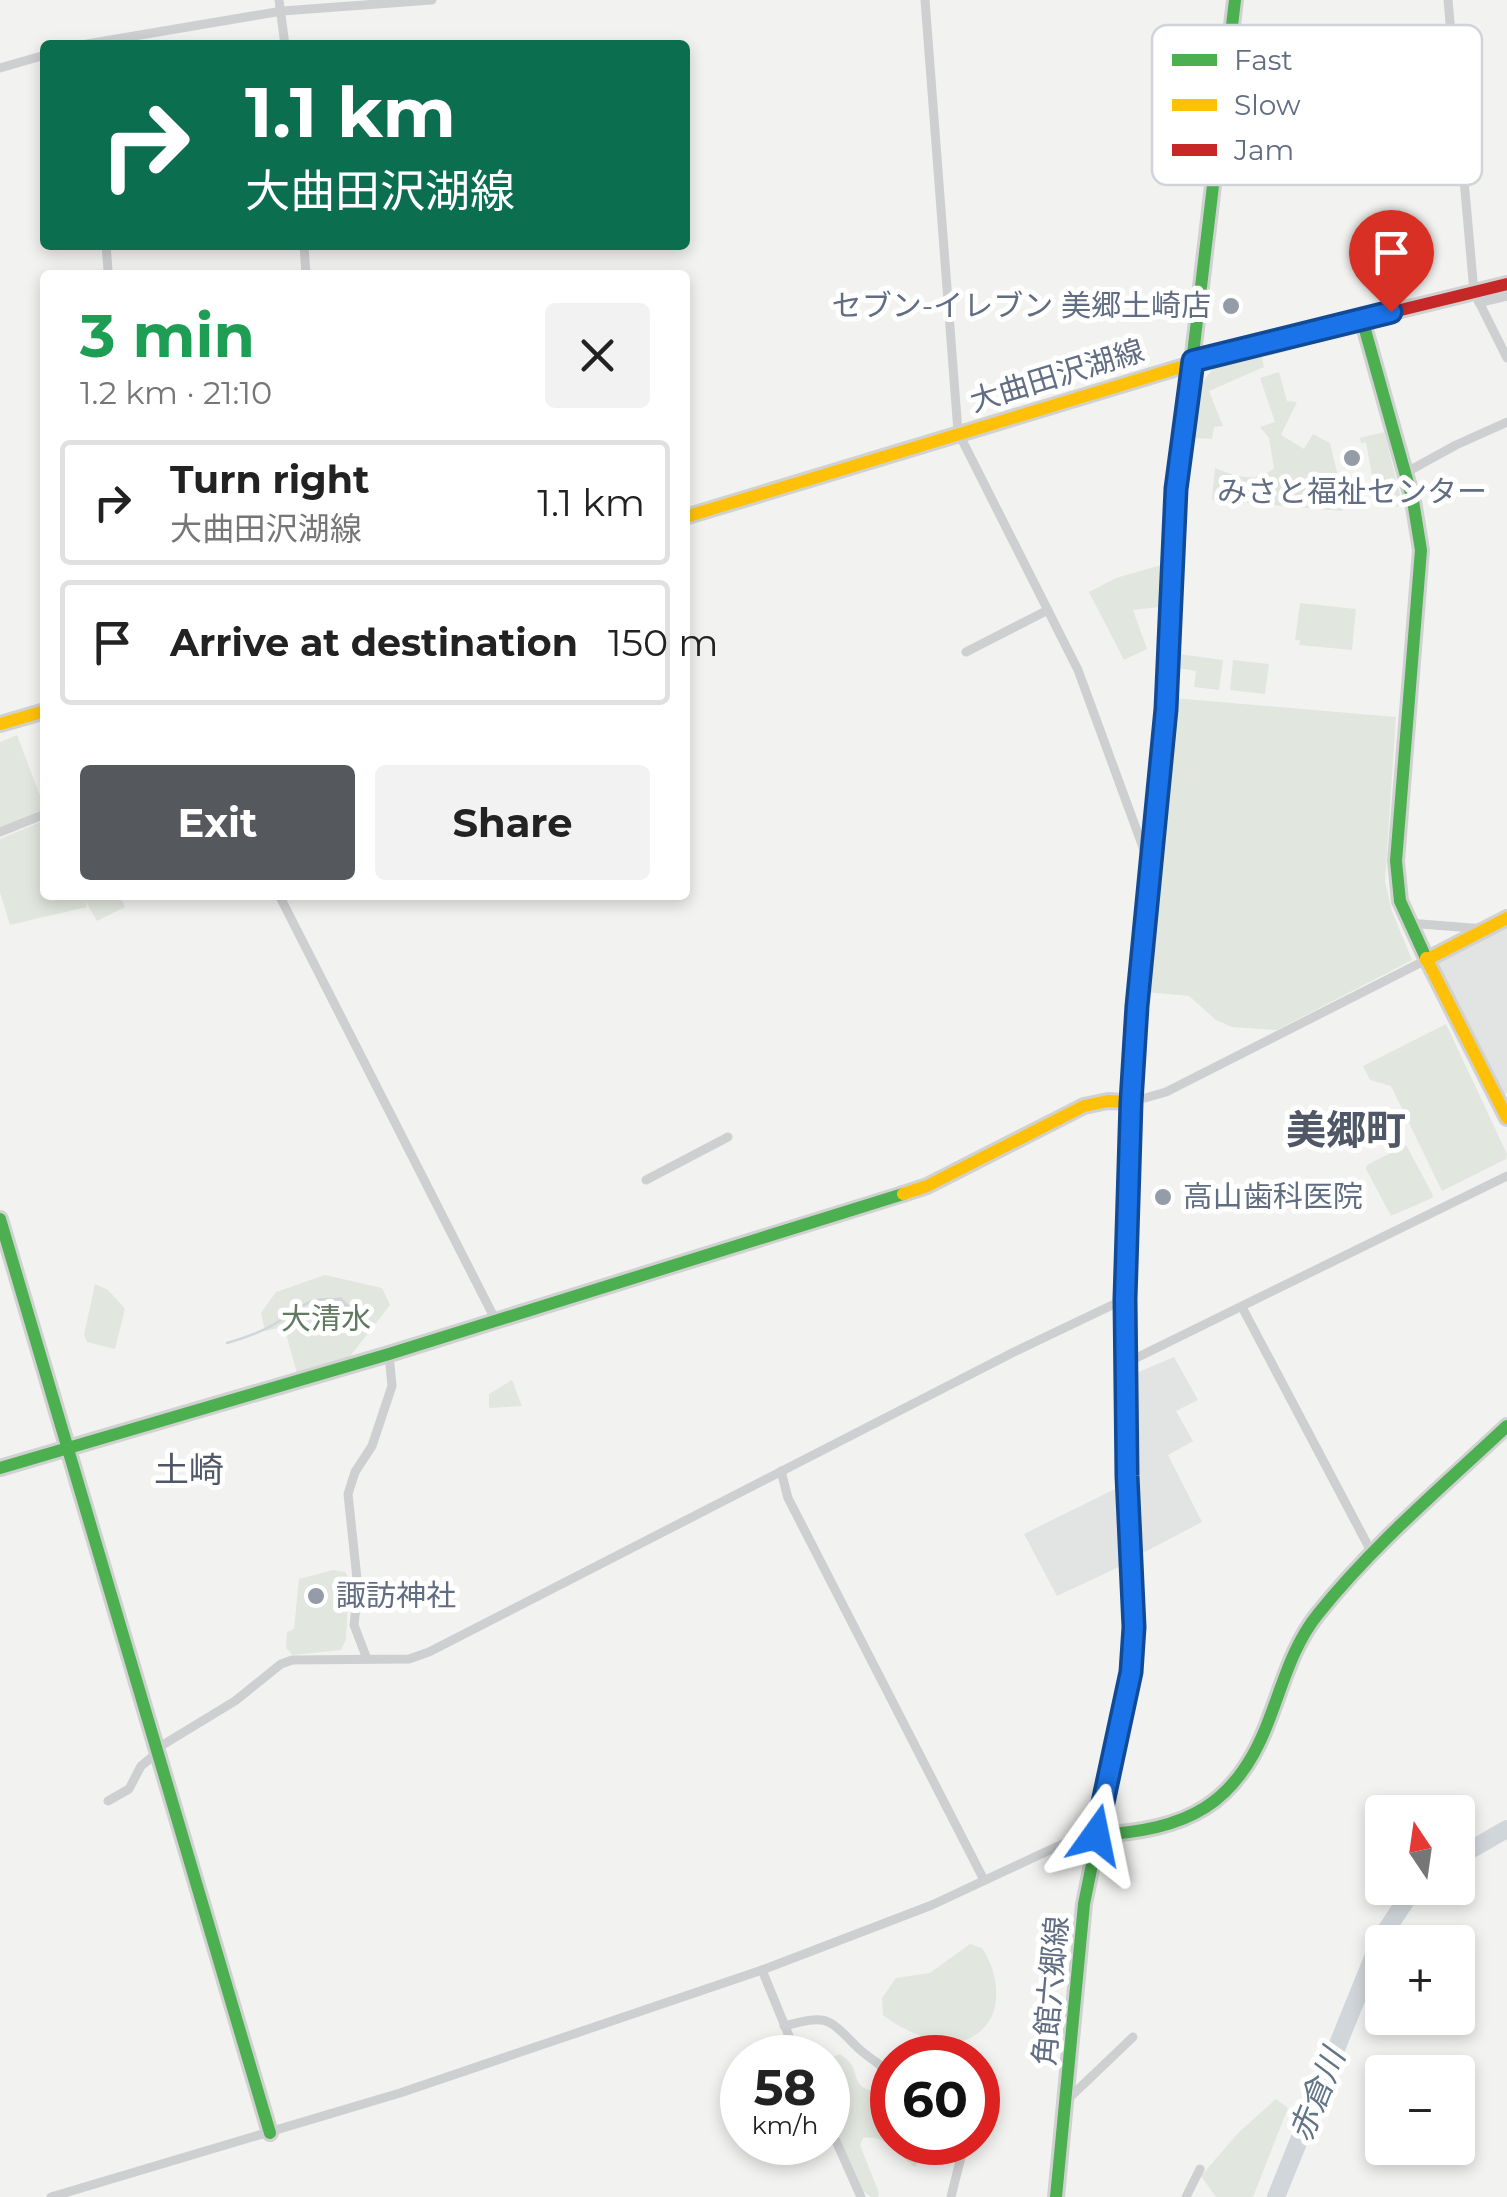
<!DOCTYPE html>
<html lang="en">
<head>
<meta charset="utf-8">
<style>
	:root { --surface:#fff; --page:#f2f2f2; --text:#222; --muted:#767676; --line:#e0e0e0; --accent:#55595e }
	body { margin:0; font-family:Montserrat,"Noto Sans JP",sans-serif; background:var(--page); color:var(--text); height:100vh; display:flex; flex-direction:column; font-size:38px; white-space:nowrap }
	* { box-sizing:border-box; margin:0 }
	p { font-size:32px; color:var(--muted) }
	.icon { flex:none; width:55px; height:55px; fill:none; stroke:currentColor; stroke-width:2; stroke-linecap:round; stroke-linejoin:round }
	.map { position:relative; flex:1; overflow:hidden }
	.drawer { position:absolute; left:40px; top:270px; width:650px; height:630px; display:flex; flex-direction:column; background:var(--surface); border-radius:10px; box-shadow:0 5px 15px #0003 }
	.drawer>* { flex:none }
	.top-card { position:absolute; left:40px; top:40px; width:650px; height:210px; border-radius:10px; box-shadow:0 5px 15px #0003; background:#0b6e4f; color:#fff; overflow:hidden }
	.needle { width:65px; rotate:347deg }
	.buttons { position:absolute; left:1365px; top:1795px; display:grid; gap:20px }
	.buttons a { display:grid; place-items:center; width:110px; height:110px; border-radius:10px; background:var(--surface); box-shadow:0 5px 15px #0003; font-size:50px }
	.speed { position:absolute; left:720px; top:2035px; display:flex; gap:20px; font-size:50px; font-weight:700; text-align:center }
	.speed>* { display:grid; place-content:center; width:130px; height:130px; border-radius:50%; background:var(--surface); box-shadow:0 5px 15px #0003; line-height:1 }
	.speed small { font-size:25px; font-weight:400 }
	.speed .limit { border:15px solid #d22; background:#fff; color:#111 }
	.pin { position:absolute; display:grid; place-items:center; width:85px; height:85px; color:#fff; margin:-102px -42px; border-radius:50% 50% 50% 0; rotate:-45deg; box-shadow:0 0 10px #0007 }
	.pin .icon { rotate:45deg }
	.me { position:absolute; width:110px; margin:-55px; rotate:12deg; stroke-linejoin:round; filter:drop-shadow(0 0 8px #0008) }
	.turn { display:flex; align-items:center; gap:35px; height:210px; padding:0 40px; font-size:45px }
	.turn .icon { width:130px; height:130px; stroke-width:2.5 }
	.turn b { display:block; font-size:70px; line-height:85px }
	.round { display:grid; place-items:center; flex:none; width:105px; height:105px; border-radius:10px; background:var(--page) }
	.headline { display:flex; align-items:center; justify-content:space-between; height:170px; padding:0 40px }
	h1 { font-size:60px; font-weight:700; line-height:75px; color:#1e9e55 }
	.primary-button { display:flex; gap:20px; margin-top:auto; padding:20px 40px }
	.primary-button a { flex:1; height:115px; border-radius:10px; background:var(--accent); color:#fff; font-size:40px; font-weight:700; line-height:115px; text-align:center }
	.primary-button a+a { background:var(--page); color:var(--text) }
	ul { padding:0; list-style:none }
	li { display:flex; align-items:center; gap:30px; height:125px; margin:0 20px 15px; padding:0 20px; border:5px solid var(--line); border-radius:10px }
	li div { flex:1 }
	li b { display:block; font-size:38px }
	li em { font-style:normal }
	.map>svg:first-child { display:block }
	.built { fill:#e2e3e3 }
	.green { fill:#e1e6de }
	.water { fill:#d1d6da }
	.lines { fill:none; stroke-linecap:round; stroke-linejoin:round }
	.stream { stroke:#d1d6da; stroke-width:2.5 }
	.river { stroke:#d1d6da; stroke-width:18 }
	.fast-casing { stroke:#d0d1d1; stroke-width:18 }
	.slow-casing { stroke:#d0d1d1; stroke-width:18 }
	.jam-casing { stroke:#d0d1d1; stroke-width:18 }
	.street { stroke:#cecfd0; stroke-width:9 }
	.fast { stroke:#4caf50; stroke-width:12 }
	.slow { stroke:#ffc107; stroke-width:12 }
	.jam { stroke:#c62828; stroke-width:12 }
	.route-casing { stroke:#114b97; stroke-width:25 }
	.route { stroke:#1a73e8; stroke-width:18 }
	.poi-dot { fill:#949ca8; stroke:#fff; stroke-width:4 }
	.labels { text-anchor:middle; stroke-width:10; stroke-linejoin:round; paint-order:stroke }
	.poi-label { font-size:30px; fill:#616d82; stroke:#fff; text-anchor:start }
	.street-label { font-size:30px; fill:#616d82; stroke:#fff }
	.park-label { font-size:30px; fill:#617961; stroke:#fff }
	.water-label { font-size:32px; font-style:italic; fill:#627587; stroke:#fff }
	.quarter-label { font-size:35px; fill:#505867; stroke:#fff }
	.district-label { font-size:40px; font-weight:bold; fill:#505867; stroke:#fff }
	.key { fill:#fff; stroke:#d0d3da; stroke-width:2.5 }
	.key-label { font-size:28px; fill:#616d82 }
</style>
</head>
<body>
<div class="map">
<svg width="1507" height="2197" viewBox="0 0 1507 2197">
	<rect width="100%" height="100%" fill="#f2f3f0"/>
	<!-- built -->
	<g class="built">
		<polygon points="1507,922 1507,1093 1501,1096 1431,960"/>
		<polygon points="1174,1357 1198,1400 1176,1411 1193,1441 1168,1455 1202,1522 1139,1555 1134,1374"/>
		<polygon points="1119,1487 1123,1565 1057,1596 1024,1534"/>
	</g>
	<!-- green -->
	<g class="green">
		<polygon points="1284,345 1285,352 1262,357 1264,367 1209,391 1223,426 1214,427 1212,439 1191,438 1196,391 1218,362"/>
		<path d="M1279 372 1287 401 1297 402 1281 435 1304 449 1313 434 1330 443 1343 498V511L1212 500 1215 468C1235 476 1256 484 1274 468L1269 438 1260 427 1275 422 1260 378Z"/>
		<polygon points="1384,432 1403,506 1378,508 1366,442 1361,443 1360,438"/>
		<polygon points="1168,563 1167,606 1133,610 1147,649 1124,660 1089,592 1116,578"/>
		<polygon points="1300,603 1356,609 1352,650 1299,645 1300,640 1295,640"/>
		<polygon points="1179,654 1223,660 1219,690 1194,687 1196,671 1177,668"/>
		<polygon points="1233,660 1269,664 1265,694 1230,690"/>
		<polygon points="1174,698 1396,717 1385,881 1392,911 1412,960 1277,1030 1232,1027 1216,1020 1189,996 1145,992"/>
		<polygon points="17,735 45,809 0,828 0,742"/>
		<polygon points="45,820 45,895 119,895 125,907 97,921 85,900 87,907 10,925 0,892 0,839"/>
		<polygon points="1446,1024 1507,1154 1506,1159 1442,1191 1391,1086 1370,1080 1363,1066"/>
		<polygon points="1406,1145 1433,1195 1432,1198 1391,1216 1366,1169 1367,1165"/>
		<polygon points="325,1275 382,1288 390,1305 348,1359 297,1373 284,1327 265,1331 261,1313 276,1292"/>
		<polygon points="95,1284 108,1290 125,1309 115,1349 87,1342 84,1335"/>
		<polygon points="512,1380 522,1406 489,1408 489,1394"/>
		<polygon points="333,1570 345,1572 349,1579 346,1639 341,1650 293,1655 286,1648 287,1632 294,1629 299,1579"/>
		<path d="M970 1944 982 1948C1005 1983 1003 2033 956 2043 938 2047 897 2027 883 2015L882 1998 896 1978 930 1973Z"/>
		<path d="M840 2054C869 2072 839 2091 892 2093V2142L915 2143 920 2159 915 2167C897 2155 888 2134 863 2138L860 2145 879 2193 878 2197H871L863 2191 828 2113V2059Z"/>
		<polygon points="1276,2099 1288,2108 1253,2197 1216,2197 1201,2176 1238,2133"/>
	</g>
	<!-- water -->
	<path class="water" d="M341 1297 360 1316 362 1328 352 1334 347 1331C344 1316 331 1312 328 1299Z"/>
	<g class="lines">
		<!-- stream -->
		<path class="stream" d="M227 1343C245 1338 262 1332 278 1322 296 1311 305 1299 328 1299"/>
		<!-- river -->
		<g class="river">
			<polyline points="1458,1857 1507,1829"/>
			<polyline points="1276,2197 1381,1938 1414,1888"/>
		</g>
		<defs>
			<g id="fast">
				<polyline points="1362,319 1413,501 1421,550 1396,861 1400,901 1426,958"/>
				<polyline points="1163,742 1177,489 1235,0"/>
				<polyline points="0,1219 270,2133"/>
				<polyline points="0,1468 389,1354 903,1194"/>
				<path d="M1096 1835C1187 1830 1238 1806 1270 1717 1284 1681 1293 1645 1318 1614 1374 1544 1442 1487 1507 1426"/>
				<polyline points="1056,2197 1084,1904 1131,1672 1134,1627 1127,1476 1125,1299 1132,1123"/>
			</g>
			<g id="slow">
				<polyline points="685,517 1237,350"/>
				<polyline points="0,724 45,711"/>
				<polyline points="1426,958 1507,1118"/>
				<polyline points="1426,960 1507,918"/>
				<polyline points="1132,1123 1137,1006 1163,742"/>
				<polyline points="903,1194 927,1186 1084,1106 1108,1101 1131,1102"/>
			</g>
			<polyline id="jam" points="1237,350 1507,284"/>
		</defs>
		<!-- fast casing -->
		<use href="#fast" class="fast-casing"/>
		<!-- slow casing -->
		<use href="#slow" class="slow-casing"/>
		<!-- jam casing -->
		<use href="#jam" class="jam-casing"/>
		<!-- street -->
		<g class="street">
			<polyline points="279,0 285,45"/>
			<polyline points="925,0 958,432 1078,670 1148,861"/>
			<polyline points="1448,0 1474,292 1507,358"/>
			<polyline points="81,45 282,11 432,0"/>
			<polyline points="0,68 45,55"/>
			<polyline points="106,245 108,270"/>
			<polyline points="304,245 306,275"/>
			<polyline points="1479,303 1507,296"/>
			<polyline points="1405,473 1456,445 1507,422"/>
			<polyline points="966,652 1048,610"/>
			<polyline points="0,832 45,814"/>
			<polyline points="279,895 495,1319"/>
			<polyline points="1408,923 1485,929"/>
			<polyline points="1131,1102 1166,1092 1426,960"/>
			<polyline points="646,1180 728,1137"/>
			<polyline points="1242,1307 1373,1555"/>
			<polyline points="1126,1363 1507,1176"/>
			<polyline points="781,1471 788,1498 984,1880"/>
			<polyline points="367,1659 354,1625 358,1588 348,1494 355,1472 372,1446 392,1386 389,1354"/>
			<polyline points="156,1749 235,1701 281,1664 292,1660 409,1659 429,1652 1012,1353 1125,1299"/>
			<polyline points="108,1801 129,1789 141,1766 157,1753"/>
			<polyline points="762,1970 798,2058"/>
			<path d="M784 2026C824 2016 826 2015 854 2044 865 2056 880 2064 892 2074"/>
			<polyline points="1066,2101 1133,2037"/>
			<polyline points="828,2123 861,2197"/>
			<polyline points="51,2197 400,2093 762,1970 932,1905 1069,1841 1096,1835"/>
			<polyline points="951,2197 962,2153 960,2142"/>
			<polyline points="1186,2197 1200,2169"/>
		</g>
		<!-- fast -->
		<use href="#fast" class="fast"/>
		<!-- slow -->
		<use href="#slow" class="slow"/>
		<!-- jam -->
		<use href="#jam" class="jam"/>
	</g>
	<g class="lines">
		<defs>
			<polyline id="route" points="1096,1835 1131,1672 1134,1627 1127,1476 1125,1299 1131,1102 1137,1006 1166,709 1176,489 1193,361 1391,312"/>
		</defs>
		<!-- route casing -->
		<use href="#route" class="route-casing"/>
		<!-- route -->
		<use href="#route" class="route"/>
	</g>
	<!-- markers -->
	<g class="poi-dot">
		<circle cx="1231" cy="306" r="10"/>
		<circle cx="1352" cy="458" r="10"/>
		<circle cx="1163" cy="1197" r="10"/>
		<circle cx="316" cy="1596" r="10"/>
	</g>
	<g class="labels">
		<!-- poi labels -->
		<g class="poi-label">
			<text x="1211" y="316" text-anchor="end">セブン-イレブン 美郷土崎店</text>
			<text x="1352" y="502" text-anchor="middle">みさと福祉センター</text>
			<text x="1183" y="1207">高山歯科医院</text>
			<text x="336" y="1606">諏訪神社</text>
		</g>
		<!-- street labels -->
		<g class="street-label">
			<text transform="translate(1057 376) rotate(-17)" y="10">大曲田沢湖線</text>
			<text transform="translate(1051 1991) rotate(-85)" y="10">角館六郷線</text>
		</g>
		<!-- park labels -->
		<g class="park-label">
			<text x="326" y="1329">大清水</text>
		</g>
		<!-- water labels -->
		<g class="water-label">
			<text transform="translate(1317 2095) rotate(-68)" y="11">赤倉川</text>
		</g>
		<!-- quarter labels -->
		<g class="quarter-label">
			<text x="189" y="1482">土崎</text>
		</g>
		<!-- district labels -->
		<g class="district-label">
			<text x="1346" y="1144">美郷町</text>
		</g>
	</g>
	<!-- legend -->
	<rect x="1152" y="25" width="330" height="160" rx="15" class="key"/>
	<rect x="1172" y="54" width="45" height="12" fill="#4caf50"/>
	<rect x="1172" y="99" width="45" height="12" fill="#ffc107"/>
	<rect x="1172" y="144" width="45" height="12" fill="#c62828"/>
	<g class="key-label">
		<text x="1234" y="70">Fast</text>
		<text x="1234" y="115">Slow</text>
		<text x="1234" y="160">Jam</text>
	</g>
</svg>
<div class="buttons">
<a><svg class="needle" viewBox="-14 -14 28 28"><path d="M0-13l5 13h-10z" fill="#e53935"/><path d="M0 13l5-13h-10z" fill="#767676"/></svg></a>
<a>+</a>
<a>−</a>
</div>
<div class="speed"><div>58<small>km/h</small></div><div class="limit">60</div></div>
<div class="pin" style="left:1391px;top:312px;background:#d93025"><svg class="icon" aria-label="arrive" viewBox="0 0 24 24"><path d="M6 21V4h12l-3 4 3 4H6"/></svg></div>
<svg class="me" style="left:1096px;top:1835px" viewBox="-20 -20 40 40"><path d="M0-17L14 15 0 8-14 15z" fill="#1a73e8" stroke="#fff" stroke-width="4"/></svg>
<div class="top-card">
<div class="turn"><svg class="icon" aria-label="right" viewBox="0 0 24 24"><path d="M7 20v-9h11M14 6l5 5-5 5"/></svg><div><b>1.1 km</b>大曲田沢湖線</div></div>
</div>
<section class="drawer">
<div class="headline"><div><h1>3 min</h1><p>1.2 km · 21:10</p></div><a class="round"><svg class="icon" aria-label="close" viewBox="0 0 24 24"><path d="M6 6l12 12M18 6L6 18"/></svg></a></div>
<ul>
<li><svg class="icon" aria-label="right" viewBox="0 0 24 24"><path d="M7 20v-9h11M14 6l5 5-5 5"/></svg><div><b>Turn right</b><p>大曲田沢湖線</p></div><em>1.1 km</em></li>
<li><svg class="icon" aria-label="arrive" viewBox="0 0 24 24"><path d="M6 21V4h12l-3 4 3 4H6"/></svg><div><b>Arrive at destination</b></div><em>150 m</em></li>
</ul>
<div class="primary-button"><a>Exit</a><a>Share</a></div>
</section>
</div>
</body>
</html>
